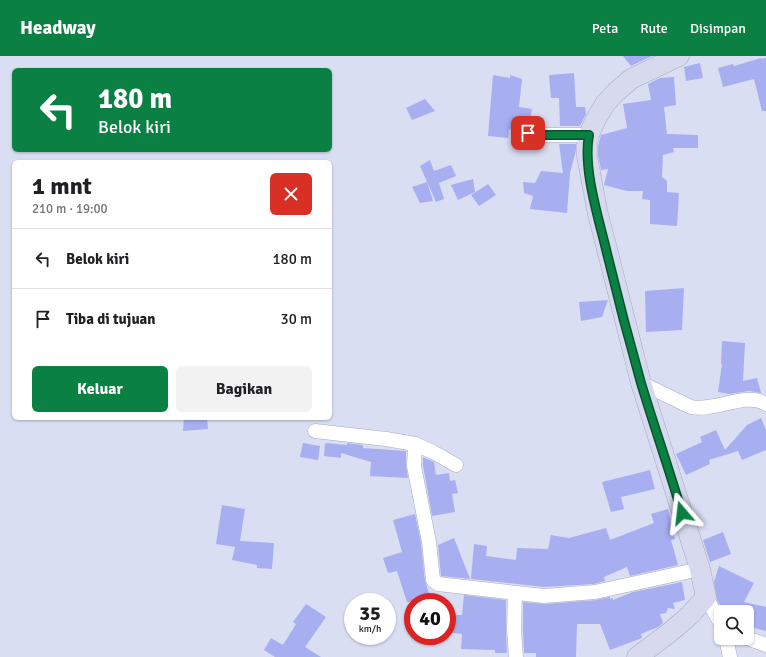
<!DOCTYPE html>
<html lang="id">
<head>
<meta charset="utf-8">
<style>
	:root { --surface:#fff; --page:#f2f2f2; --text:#202124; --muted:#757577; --line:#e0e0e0; --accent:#0b8043 }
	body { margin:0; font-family:Signika,sans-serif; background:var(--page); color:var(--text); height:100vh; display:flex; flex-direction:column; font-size:15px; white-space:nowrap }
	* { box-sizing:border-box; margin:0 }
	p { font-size:13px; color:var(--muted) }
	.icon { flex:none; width:22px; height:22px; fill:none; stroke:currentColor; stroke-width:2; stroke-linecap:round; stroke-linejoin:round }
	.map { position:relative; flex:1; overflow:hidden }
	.side { position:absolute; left:12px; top:104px; width:320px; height:260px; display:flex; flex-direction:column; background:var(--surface); border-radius:6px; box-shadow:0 1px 3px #0004 }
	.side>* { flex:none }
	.banner { position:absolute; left:12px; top:12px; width:320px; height:84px; border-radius:6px; box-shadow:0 1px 3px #0004; background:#0b8043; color:#fff; overflow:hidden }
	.fabs { position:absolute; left:714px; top:549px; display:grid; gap:8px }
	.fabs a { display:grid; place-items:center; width:40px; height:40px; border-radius:6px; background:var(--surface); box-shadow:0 1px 3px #0004; font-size:20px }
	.speed { position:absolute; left:344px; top:537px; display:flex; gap:8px; font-size:20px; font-weight:700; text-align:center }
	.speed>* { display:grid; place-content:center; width:52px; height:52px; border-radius:50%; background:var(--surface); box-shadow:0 1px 3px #0004; line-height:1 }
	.speed small { font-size:10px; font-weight:400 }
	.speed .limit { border:6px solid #d22; background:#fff; color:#111 }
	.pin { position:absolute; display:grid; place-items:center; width:34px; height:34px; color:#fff; margin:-17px; border-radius:8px; box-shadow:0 2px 6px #0006 }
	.me { position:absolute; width:44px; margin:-22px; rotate:343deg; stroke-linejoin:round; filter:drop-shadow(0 0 3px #0008) }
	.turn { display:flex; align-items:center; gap:14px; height:84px; padding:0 20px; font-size:18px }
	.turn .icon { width:52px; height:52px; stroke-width:2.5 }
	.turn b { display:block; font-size:28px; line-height:34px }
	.round { display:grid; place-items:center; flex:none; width:42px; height:42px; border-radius:6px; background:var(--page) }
	.headline { display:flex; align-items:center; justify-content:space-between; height:68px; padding:0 20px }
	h1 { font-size:24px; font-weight:800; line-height:30px }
	.primary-button { display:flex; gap:8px; margin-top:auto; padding:8px 20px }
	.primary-button a { flex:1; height:46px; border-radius:6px; background:var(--accent); color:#fff; font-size:16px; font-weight:800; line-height:46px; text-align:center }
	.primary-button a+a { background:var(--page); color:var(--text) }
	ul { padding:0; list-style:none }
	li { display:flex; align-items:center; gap:12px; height:60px; padding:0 20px; border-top:1px solid var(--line) }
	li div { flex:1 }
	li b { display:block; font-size:15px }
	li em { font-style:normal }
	header { display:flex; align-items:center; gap:24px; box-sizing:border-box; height:56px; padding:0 20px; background:var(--accent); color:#fff }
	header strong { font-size:19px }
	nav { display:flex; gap:22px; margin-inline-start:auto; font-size:14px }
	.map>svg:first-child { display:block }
	.building { fill:#a7aff1 }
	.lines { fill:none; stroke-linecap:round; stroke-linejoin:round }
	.street-casing { stroke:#a7abbf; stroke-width:15 }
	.secondary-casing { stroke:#a7abbf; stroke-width:21 }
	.street { stroke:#fff; stroke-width:14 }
	.secondary { stroke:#d7d9ee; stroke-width:20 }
	.route-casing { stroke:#07532c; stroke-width:10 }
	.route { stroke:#0b8043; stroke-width:7 }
</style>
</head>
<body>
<header>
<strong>Headway</strong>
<nav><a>Peta</a><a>Rute</a><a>Disimpan</a></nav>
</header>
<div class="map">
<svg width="766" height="601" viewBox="0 0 766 601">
	<rect width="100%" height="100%" fill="#dadef2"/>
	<!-- building -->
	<g class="building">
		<polygon points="623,0 652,0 631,10"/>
		<polygon points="761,2 761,3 766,2 766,55 762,55 754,23 723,31 718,12 733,8 734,10"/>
		<polygon points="700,7 703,22 686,25 684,11"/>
		<polygon points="574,17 576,51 585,51 586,58 580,70 560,70 559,42 551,42 549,19"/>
		<polygon points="493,19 510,22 510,19 522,23 519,51 532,53 529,69 514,70 511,74 509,73 508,82 488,80"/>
		<polygon points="674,21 676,49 664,51 667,78 698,79 698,92 673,92 674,96 663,99 662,121 667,125 667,136 679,137 677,170 650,168 650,144 642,143 643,135 627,135 604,129 608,113 601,114 598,99 598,90 601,79 627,72 623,48 651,44 648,28 660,22"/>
		<polygon points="425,43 435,55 412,64 406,52"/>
		<polygon points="559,88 576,88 576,94 570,117 567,157 530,153 533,140 524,137 523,126 535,127 541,115 563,117"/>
		<polygon points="430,104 434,115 451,109 456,120 439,127 444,143 436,146 420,110"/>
		<polygon points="473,123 475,136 458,144 451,129"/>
		<polygon points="427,126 433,145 420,147 412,131"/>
		<polygon points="488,128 496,139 479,150 471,139"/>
		<polygon points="684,232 682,274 646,276 645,235"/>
		<polygon points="608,244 602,261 581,265 579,246"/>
		<polygon points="722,285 745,287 743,325 757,322 761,337 749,335 729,338 718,336 722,308 721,308"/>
		<polygon points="184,362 207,362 208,373 183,375"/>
		<polygon points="761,362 766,374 766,394 742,404 738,395 709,404 710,408 686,419 676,398 702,386 700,381 716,374 725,394 747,369"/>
		<polygon points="303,387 320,390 318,404 300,401"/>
		<polygon points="325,387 347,389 347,387 363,389 363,392 406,395 406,410 408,422 370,420 371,406 341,397 341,402 324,400"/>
		<polygon points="423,401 434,406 436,419 449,417 450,425 455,424 458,437 452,438 455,456 432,460 423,409"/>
		<polygon points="650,414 655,433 621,441 624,453 611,456 602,426"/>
		<polygon points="222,449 245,453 240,485 274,487 272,513 257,512 257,509 232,504 235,491 216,488"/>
		<polygon points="668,453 675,483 671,484 678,509 630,520 627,511 604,521 605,525 594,528 544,531 471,523 474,488 487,490 486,500 516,504 517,492 548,493 551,479 569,482 606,472 610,484 654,467 651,458"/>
		<polygon points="415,458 421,487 425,525 432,546 407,546 397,515 388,517 383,502 402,496 393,464"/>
		<polygon points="723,476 731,498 710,506 703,484"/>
		<polygon points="454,482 470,523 441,520 438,489"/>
		<polygon points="719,510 754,527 744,546 766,551 766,575 751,571 747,573 747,556 727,556 721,551 717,544 714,526"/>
		<polygon points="682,526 685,544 673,547 675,553 668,552 666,557 660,558 663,567 658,571 641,578 642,582 610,594 600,568 577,568 576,601 536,601 536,597 524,597 523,574 523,546 545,548 596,544 610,541 610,543 613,542 613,544 633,536"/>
		<polygon points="464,539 506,544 506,574 507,597 495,597 495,594 461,593 462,578 447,576 447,559 462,559"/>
		<polygon points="306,548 326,561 305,591 321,601 275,601 264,594 271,582 283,589 296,568 293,566"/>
	</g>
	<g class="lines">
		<defs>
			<g id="street">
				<polyline points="519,77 528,77 543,79 589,79"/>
				<path d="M641 327 691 351C714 356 747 335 766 348"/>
				<polyline points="315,375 386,383 415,388"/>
				<polyline points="456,409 433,396 415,388 414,410 429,486 433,524 438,528 544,540 595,536 700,513"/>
				<polyline points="515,537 514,574 516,601"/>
				<polyline points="706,541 721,568"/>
				<polyline points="726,582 730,601"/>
				<polyline points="747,582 766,589"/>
			</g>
			<polyline id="secondary" points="637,601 669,577 690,559 706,541 700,513 641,327 597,154 587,100 587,89 589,79 595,65 605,48 616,36 631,23 679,0"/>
		</defs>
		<!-- street casing -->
		<use href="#street" class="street-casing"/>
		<!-- secondary casing -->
		<use href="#secondary" class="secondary-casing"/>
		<!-- street -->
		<use href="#street" class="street"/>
		<!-- secondary -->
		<use href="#secondary" class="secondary"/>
	</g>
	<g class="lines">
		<defs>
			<path id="route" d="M528 77 543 79H589C583 111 597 157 605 189 616 235 628 281 641 327 654 370 669 413 682 457"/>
		</defs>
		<!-- route casing -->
		<use href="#route" class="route-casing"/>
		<!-- route -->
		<use href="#route" class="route"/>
	</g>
</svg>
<div class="fabs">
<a><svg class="icon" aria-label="search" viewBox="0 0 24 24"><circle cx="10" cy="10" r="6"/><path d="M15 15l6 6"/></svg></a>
</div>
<div class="speed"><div>35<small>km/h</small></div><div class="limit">40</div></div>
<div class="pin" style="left:528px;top:77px;background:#d93025"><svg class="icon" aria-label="arrive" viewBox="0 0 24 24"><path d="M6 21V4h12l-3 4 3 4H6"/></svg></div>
<svg class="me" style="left:682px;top:457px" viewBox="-20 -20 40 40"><path d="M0-17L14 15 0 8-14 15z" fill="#0b8043" stroke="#fff" stroke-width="4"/></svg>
<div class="banner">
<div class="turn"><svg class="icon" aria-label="left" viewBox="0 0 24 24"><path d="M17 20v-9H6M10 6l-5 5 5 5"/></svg><div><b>180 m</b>Belok kiri</div></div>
</div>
<section class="side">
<div class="headline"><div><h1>1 mnt</h1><p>210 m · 19:00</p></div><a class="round" style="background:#d93025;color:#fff"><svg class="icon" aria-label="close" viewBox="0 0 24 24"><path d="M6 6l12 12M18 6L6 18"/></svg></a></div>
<ul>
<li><svg class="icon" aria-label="left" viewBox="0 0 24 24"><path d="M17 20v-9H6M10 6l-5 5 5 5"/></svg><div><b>Belok kiri</b></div><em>180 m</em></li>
<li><svg class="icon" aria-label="arrive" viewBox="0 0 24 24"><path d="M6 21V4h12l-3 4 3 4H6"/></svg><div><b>Tiba di tujuan</b></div><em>30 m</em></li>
</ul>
<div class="primary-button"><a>Keluar</a><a>Bagikan</a></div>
</section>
</div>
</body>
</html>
